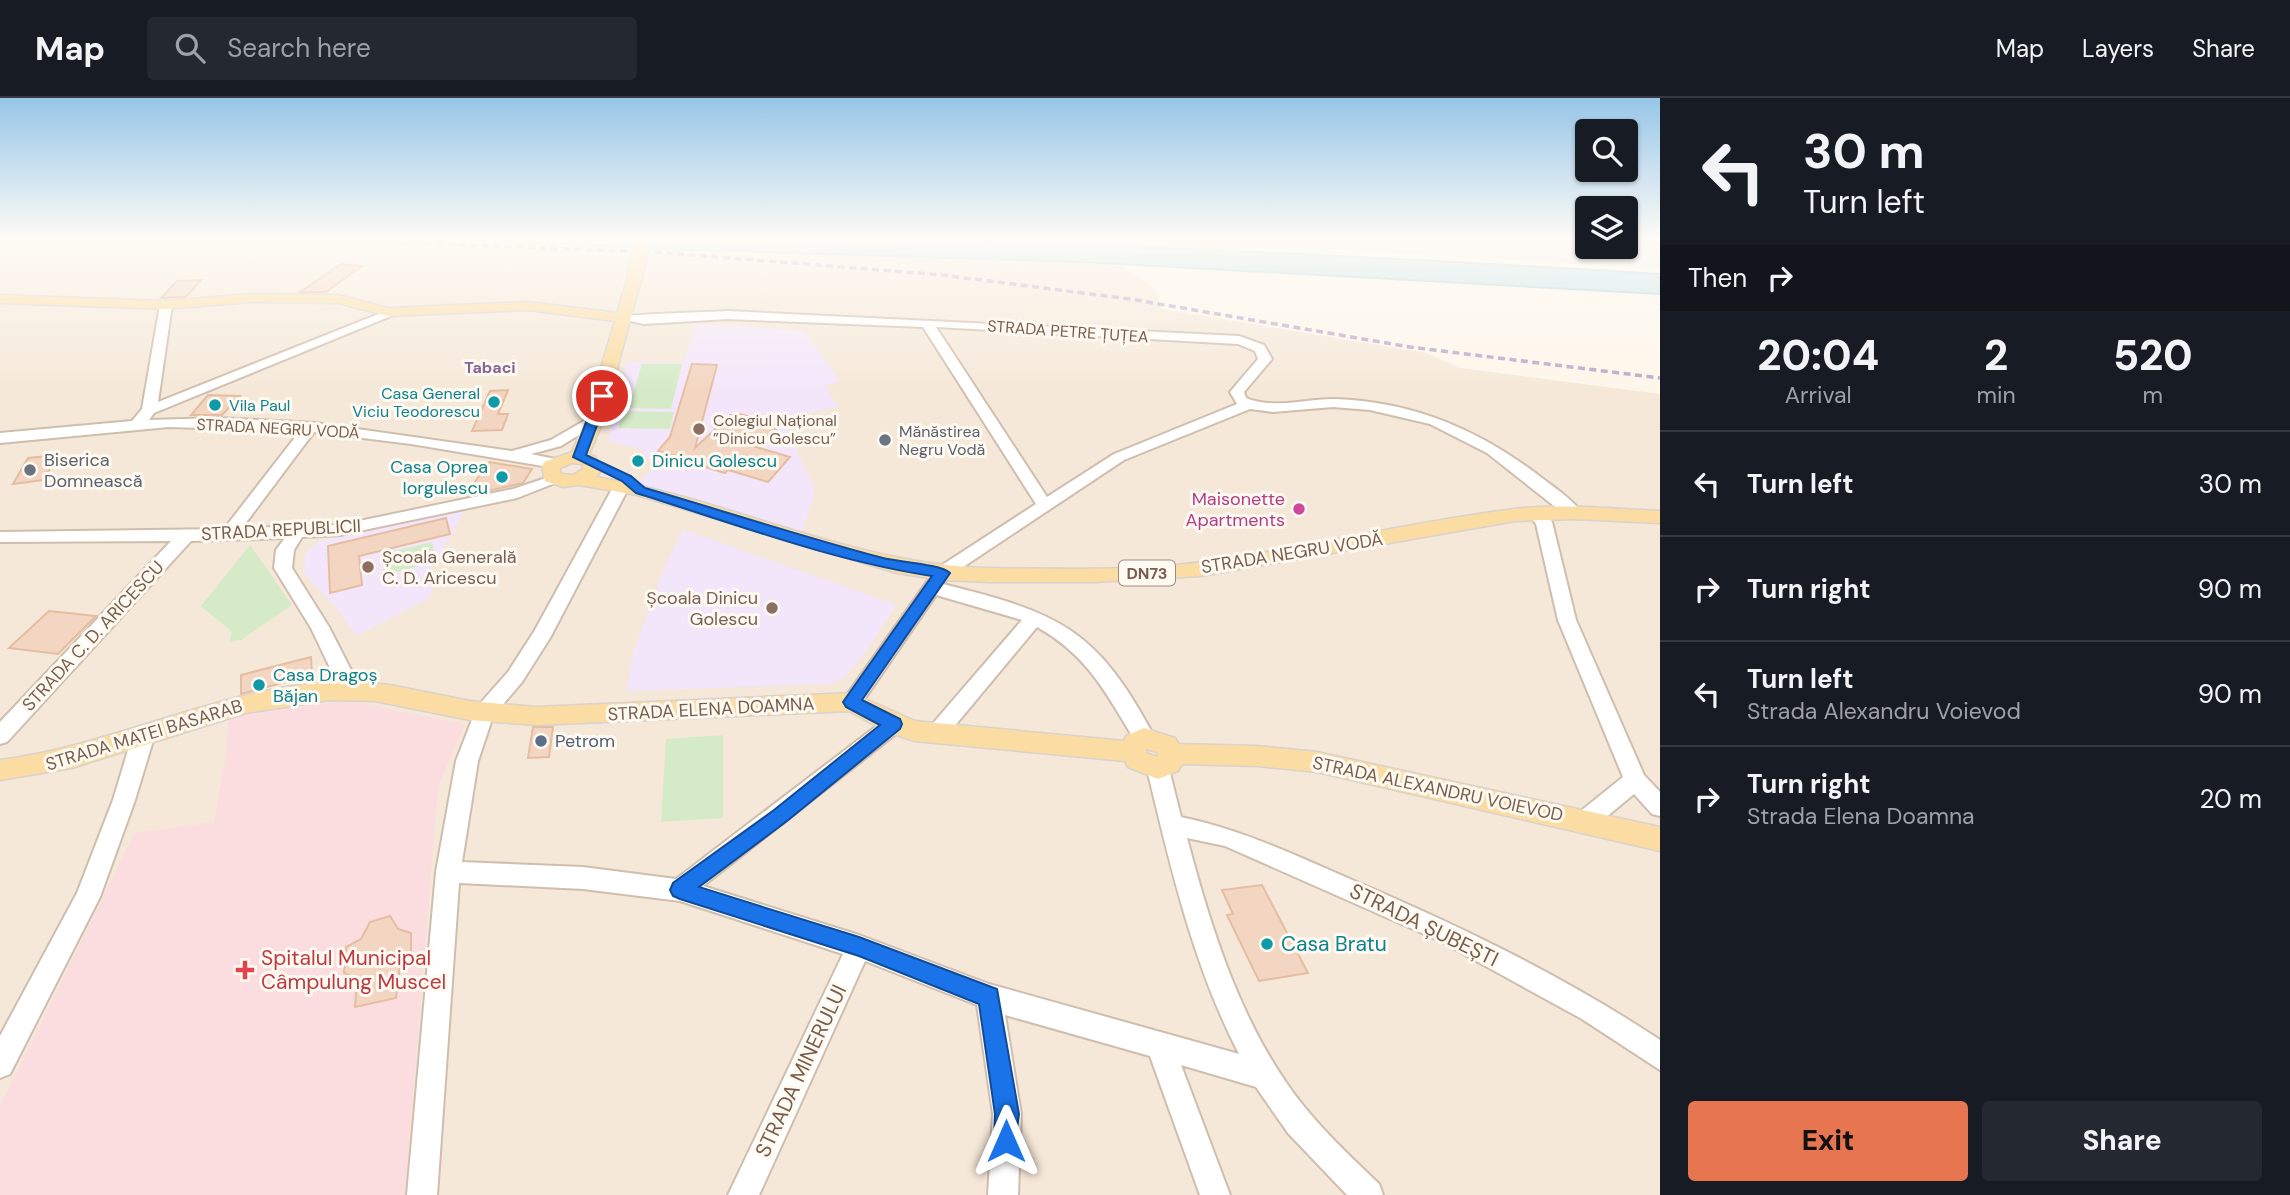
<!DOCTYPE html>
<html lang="en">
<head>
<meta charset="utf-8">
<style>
	:root { --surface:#171b24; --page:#242831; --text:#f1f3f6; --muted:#9ea1a6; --line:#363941; --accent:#e7754f }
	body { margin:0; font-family:"DM Sans",sans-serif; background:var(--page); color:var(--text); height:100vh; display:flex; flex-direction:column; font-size:26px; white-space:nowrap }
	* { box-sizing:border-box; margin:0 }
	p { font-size:23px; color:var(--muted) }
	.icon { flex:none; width:38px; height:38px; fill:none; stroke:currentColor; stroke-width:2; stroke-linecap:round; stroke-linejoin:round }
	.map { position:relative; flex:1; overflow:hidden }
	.details { display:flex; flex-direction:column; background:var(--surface); width:630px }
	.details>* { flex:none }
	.banner { background:#171b24; color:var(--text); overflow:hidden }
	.controls { position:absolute; left:1575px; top:21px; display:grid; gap:14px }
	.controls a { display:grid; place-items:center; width:63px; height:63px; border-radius:7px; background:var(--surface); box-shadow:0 2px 5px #0004; font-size:35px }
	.pin { position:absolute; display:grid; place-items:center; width:60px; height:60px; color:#fff; margin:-30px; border:4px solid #fff; border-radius:50%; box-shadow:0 2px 7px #0007 }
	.me { position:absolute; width:77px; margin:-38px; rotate:0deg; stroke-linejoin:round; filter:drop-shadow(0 0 5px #0008) }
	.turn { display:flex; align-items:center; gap:24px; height:147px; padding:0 28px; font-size:32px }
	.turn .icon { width:91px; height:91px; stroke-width:2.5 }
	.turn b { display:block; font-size:49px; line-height:60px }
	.then { display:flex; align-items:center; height:66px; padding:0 28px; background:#0003; gap:14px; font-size:26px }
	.eta { display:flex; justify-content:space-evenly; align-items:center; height:119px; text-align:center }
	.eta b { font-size:42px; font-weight:800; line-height:49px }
	.action { display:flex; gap:14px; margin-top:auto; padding:14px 28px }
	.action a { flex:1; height:80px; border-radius:7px; background:var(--accent); color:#111; font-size:28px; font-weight:800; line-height:80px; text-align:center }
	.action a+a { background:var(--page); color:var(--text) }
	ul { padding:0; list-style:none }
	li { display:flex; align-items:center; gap:21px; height:105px; padding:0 28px; border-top:2px solid var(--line) }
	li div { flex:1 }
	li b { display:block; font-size:26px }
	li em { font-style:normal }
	header { display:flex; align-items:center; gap:42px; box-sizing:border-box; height:98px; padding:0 35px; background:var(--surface); border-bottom:2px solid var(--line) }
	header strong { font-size:33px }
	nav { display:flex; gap:38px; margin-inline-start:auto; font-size:24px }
	.search { width:490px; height:63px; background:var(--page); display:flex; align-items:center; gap:18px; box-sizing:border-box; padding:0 24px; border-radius:7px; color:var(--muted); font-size:26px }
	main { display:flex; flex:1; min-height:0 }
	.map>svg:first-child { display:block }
	.residential { fill:#f5e8d8 }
	.industrial { fill:#eee8e2 }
	.education { fill:#f3e6fa }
	.medical { fill:#fbdde0 }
	.green { fill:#d5ebc7 }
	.water { fill:#bde0e7; stroke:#a3cfd9; stroke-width:2 }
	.building { fill:#f3d6c1; stroke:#e5bda1; stroke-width:2 }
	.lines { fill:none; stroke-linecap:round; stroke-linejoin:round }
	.minor-casing { stroke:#cfbeae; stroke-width:4 }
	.major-casing { stroke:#d9d2cd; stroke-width:3 }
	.minor { fill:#fff; fill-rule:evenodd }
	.major { fill:#fbdca3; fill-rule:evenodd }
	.rail { stroke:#b9a6c8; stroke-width:3.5; stroke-dasharray:7 4.5; stroke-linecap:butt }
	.major-bridge-casing { stroke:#d9d2cd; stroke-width:18; stroke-linecap:butt }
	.major-bridge { stroke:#fbdca3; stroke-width:15 }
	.route { fill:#1a73e8; stroke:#114b97; stroke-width:2 }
	.culture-dot { fill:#0f9aa8; stroke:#fffaf1; stroke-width:2.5 }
	.education-dot { fill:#8d6e63; stroke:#fffaf1; stroke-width:2.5 }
	.worship-dot { fill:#6b7280; stroke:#fffaf1; stroke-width:2.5 }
	.hotel-dot { fill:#d1479c; stroke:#fffaf1; stroke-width:2.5 }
	.service-dot { fill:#5c6f8a; stroke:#fffaf1; stroke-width:2.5 }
	.health-dot { fill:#e0444e; stroke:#fffaf1; stroke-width:2.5 }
	.labels { text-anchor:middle; stroke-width:6; stroke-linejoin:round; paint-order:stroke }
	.far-street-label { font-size:16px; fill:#785d4c; stroke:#fffaf1 }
	.far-neighbourhood-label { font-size:16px; font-weight:bold; fill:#856594; stroke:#fffaf1 }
	.far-culture-label { font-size:16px; fill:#0d838f; stroke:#fffaf1; text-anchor:end }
	.far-education-label { font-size:16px; fill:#785e54; stroke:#fffaf1; text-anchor:start }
	.far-worship-label { font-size:16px; fill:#5b616d; stroke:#fffaf1; text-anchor:start }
	.shield { fill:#fffaf1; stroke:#a08c7e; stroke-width:2 }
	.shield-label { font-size:16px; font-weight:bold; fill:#785d4c }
	.worship-label { font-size:18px; fill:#5b616d; stroke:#fffaf1; text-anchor:start }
	.culture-label { font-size:18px; fill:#0d838f; stroke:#fffaf1; text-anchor:start }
	.hotel-label { font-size:18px; fill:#b23c85; stroke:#fffaf1; text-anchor:end }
	.street-label { font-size:18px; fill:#785d4c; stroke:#fffaf1 }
	.education-label { font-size:18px; fill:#785e54; stroke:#fffaf1; text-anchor:start }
	.service-label { font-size:18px; fill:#4e5e75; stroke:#fffaf1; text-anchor:start }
	.near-street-label { font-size:21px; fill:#785d4c; stroke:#fffaf1 }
	.near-culture-label { font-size:21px; fill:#0d838f; stroke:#fffaf1; text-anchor:start }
	.near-health-label { font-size:21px; fill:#be3a42; stroke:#fffaf1; text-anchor:start }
</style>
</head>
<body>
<header>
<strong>Map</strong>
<div class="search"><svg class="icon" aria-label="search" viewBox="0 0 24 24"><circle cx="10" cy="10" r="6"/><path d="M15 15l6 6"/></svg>Search here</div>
<nav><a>Map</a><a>Layers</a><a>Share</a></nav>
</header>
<main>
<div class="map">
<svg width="1660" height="1097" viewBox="0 0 1660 1097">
	<rect width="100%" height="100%" fill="#fdf6ea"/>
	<!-- residential -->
	<polygon class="residential" points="0,140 1078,140 1155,191 1161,211 1426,255 1460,270 1660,296 1660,1097 0,1097"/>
	<!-- industrial -->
	<polygon class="industrial" points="1139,140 1587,140 1587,149 1626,149 1626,140 1660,140 1660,171"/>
	<!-- education -->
	<g class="education">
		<polygon points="696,226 805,233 840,283 825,288 838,309 782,320 814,390 814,399 800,437 637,386 654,369 641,351 608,343 627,264 683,265"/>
		<polygon points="467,409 429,474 435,481 430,500 356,538 338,512 304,476 306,453 320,443"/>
		<polygon points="683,431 896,507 866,554 844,580 829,586 626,593 633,556 664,470"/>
	</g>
	<!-- medical -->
	<polygon class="medical" points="349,603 465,626 438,689 405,1097 0,1097 0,1009 134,735 214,724 226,656 229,613"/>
	<!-- green -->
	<g class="green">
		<polygon points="642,266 682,266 671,311 629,310"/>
		<polygon points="624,313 674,314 670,331 618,330"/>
		<polygon points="432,444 436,464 384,477 381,456"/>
		<polygon points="250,447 292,507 241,542 230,543 232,534 201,508"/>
		<polygon points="723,637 723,720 661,724 666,641"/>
	</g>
	<!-- water -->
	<path class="water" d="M454 140C602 140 750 136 897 141 1152 148 1406 160 1660 176V196L1083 164 664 151Z"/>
	<!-- building -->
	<g class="building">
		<polygon points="341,166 362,168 326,194 300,194"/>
		<polygon points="201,182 186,199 161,200 177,183"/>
		<polygon points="692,266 717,267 695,350 730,317 740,316 780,327 756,349 790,359 768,384 728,372 725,375 692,365 695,363 658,353 670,339"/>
		<polygon points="508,292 498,316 508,316 502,332 472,333 490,293"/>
		<polygon points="208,297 240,298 222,317 191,317"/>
		<polygon points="58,357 43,382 13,386 28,360"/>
		<polygon points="489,364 532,371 523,385 465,398"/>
		<polygon points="446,420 450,436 359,458 362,487 330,495 328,448"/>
		<polygon points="49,513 96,518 58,556 9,550"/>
		<polygon points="311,559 312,577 241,596 241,577"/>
		<polygon points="533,629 553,629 549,659 528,660"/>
		<polygon points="1262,787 1308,875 1259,883 1227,817 1233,816 1222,792"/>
		<polygon points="390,818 398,831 411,835 411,853 401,860 396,900 355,909 357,882 344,875 346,849 361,841 370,824"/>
	</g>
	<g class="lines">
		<defs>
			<g id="minor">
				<polygon points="166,203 172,207 158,304 391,211 401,214 154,315 149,322 218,320 315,325 512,353 551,342 589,320 599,320 601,323 561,348 531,356 560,362 563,365 555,370 411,346 314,334 242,430 340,427 513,391 555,377 563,382 517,400 340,437 302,439 294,452 292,470 329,529 352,574 356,592 353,597 339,597 332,574 311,530 274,470 276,452 285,440 191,443 7,644 0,646 0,624 171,443 0,444 0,434 224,431 300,333 169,329 0,345 0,335 132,323 142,311 160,207"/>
				<path d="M728 213 1239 238 1264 247 1272 261 1244 294 1246 300C1275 312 1306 300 1336 301 1414 304 1480 332 1542 380 1555 390 1572 401 1582 415L1580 419H1568L1487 355 1430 326 1370 312 1333 309 1273 314 1250 311 1124 362 948 479 943 486C1059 515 1097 530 1155 640L1151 646 1144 648 1137 646C1107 597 1089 558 1037 529L943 642 936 644 929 642 925 636 929 630 1022 522 936 497 859 609H845L842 604 936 471 1036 406 923 229 728 221 644 226 617 220C622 216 712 214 728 213ZM936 229 1238 246 1255 253 1258 261 1230 294 1237 306 1114 356 1047 399Z"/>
				<path d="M620 386 628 391 550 540 522 584 493 618 478 663 462 764 583 769 676 781 887 620H901L904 626 901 632 703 788 859 837 989 886 1239 956C1193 867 1170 767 1147 671L1150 665 1158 662 1166 665 1169 671 1181 719C1243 732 1292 756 1350 781 1458 827 1562 877 1660 942V972L1582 921 1440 843 1225 748 1187 740C1209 823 1236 911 1285 983 1311 1022 1346 1054 1379 1086L1383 1097H1347L1288 1035 1256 989 1181 967 1230 1097H1200L1150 958 1005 917 1021 1016 1018 1097H988L993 1016 977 907 865 863 759 1097H728L843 856 680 803 583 791 459 785 437 1097H407L436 774 456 663 477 609 508 574 535 532 612 391Z"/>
				<polygon points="1536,411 1542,412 1552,424 1576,522 1644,677 1660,694 1660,718 1652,716 1634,696 1593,730 1585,733 1577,730 1574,723 1577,716 1623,679 1558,522 1536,426 1528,416"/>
				<polygon points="144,628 151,630 155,636 135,702 100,799 10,976 0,980 0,938 77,795 113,702 133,636 137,630"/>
			</g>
			<g id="major">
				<path d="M634 178 641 182 603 323 589 357 595 358 602 372 596 379C730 401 855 468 992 470 1061 471 1134 473 1203 464 1307 450 1409 424 1514 411 1562 405 1612 411 1660 413V425L1574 421 1515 423 1201 478 1094 484H990L942 482 897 475 637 397 579 387 563 389 545 383 542 368 544 364 572 354 585 323 615 223 528 212 388 218 338 205 252 204 166 211 0 205V197L166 203 252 196 338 197 388 210 528 204 617 215 627 182ZM572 365 582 366 583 371 573 377 561 376 560 370Z"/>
				<path d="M346 583 390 587 470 603 536 609 852 595 915 623 1124 643 1126 638 1144 630 1175 640 1179 646 1257 648 1317 654 1660 729V753L1317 674 1257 668 1182 666 1178 673 1158 681 1128 669 1125 663 914 643 885 633 849 613 536 627 470 622 375 603 330 602 246 615 72 670 0 682V662C118 647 226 586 346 583ZM1146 651 1157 654 1158 659 1146 655Z"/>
			</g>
		</defs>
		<!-- minor casing -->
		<use href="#minor" class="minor-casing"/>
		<!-- major casing -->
		<use href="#major" class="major-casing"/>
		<!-- minor -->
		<use href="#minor" class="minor"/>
		<!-- major -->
		<use href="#major" class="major"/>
		<!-- rail -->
		<polyline class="rail" points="275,140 656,154 942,177 1130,201 1410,249 1660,280"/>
		<defs>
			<polyline id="major-bridge" points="634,182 643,140"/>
		</defs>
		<!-- major-bridge casing -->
		<use href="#major-bridge" class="major-bridge-casing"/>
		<!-- major-bridge -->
		<use href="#major-bridge" class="major-bridge"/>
	</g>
	<!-- sky -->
	<linearGradient id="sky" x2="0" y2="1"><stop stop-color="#97c6e8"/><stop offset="0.48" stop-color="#fefbf6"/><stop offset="1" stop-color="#fefbf6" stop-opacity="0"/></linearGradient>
	<rect width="1660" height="294" fill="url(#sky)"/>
	<!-- route -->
	<path class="route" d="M597 295 608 298 586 357 631 378 645 390C724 413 803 439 883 460 898 464 941 466 950 475L862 602 900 621 902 626 900 631 787 723 699 789 859 839 997 891 1019 1016 1014 1052 1006 1055 997 1052 994 1043 995 1016 979 906 859 858 680 801 673 798 670 792 673 785 774 712 880 627 846 609 843 604 932 478C832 463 733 425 636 395L622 383 573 359Z"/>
	<!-- markers -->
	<g class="culture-dot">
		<circle cx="494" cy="304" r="7"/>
		<circle cx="215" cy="307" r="7"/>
		<circle cx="638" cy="363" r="7"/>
		<circle cx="502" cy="379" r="7"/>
		<circle cx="259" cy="587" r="7"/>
		<circle cx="1267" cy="846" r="7"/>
	</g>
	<g class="education-dot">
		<circle cx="699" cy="331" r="7"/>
		<circle cx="368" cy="469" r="7"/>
		<circle cx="772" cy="510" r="7"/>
	</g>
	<g class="worship-dot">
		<circle cx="885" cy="342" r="7"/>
		<circle cx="30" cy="372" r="7"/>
	</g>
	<circle class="hotel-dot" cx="1299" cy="411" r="7"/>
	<circle class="service-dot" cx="541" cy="643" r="7"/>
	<path class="health-dot" d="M241.5 861.5h7v7h7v7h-7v7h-7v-7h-7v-7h7z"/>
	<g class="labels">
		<!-- far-street labels -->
		<g class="far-street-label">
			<text transform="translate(1068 233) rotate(4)" y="6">STRADA PETRE ȚUȚEA</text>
			<text transform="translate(278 330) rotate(3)" y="6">STRADA NEGRU VODĂ</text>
		</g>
		<!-- far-neighbourhood labels -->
		<g class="far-neighbourhood-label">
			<text x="490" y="275">Tabaci</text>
		</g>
		<!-- far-culture labels -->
		<g class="far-culture-label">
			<text x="480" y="301">Casa General<tspan x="480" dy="18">Viciu Teodorescu</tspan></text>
			<text x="229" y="313" text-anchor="start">Vila Paul</text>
		</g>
		<!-- far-education labels -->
		<g class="far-education-label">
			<text x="713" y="328">Colegiul Național<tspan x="713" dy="18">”Dinicu Golescu”</tspan></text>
		</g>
		<!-- far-worship labels -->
		<g class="far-worship-label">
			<text x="899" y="339">Mănăstirea<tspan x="899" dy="18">Negru Vodă</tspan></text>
		</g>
		<!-- shield labels -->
		<rect class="shield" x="1119" y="462.5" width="56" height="25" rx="5"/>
		<g class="shield-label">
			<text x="1147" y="481">DN73</text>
		</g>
		<!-- worship labels -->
		<g class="worship-label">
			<text x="44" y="368">Biserica<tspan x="44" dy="21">Domnească</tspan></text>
		</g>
		<!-- culture labels -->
		<g class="culture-label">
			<text x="652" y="369">Dinicu Golescu</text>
			<text x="488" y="375" text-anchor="end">Casa Oprea<tspan x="488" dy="21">Iorgulescu</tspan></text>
			<text x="273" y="583">Casa Dragoș<tspan x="273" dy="21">Băjan</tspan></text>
		</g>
		<!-- hotel labels -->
		<g class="hotel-label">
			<text x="1285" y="407">Maisonette<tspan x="1285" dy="21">Apartments</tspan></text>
		</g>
		<!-- street labels -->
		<g class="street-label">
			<text transform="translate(281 432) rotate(-3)" y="6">STRADA REPUBLICII</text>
			<text transform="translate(1292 455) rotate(-9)" y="6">STRADA NEGRU VODĂ</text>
			<text transform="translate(93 538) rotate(-47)" y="6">STRADA C. D. ARICESCU</text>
			<text transform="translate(711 611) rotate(-3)" y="6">STRADA ELENA DOAMNA</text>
			<text transform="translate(144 637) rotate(-17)" y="6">STRADA MATEI BASARAB</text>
			<text transform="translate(1438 691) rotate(12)" y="6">STRADA ALEXANDRU VOIEVOD</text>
		</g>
		<!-- education labels -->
		<g class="education-label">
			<text x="382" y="465">Școala Generală<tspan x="382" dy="21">C. D. Aricescu</tspan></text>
			<text x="758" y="506" text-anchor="end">Școala Dinicu<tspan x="758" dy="21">Golescu</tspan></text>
		</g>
		<!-- service labels -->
		<g class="service-label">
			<text x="555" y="649">Petrom</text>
		</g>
		<!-- near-street labels -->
		<g class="near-street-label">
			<text transform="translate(1424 827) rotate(26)" y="7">STRADA ȘUBEȘTI</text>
			<text transform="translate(801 973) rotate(-65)" y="7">STRADA MINERULUI</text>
		</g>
		<!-- near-culture labels -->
		<g class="near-culture-label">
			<text x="1281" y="853">Casa Bratu</text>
		</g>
		<!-- near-health labels -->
		<g class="near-health-label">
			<text x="261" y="867">Spitalul Municipal<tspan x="261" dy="24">Câmpulung Muscel</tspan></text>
		</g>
	</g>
</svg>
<div class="controls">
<a><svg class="icon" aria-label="search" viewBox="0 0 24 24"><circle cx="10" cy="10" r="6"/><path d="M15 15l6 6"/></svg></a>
<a><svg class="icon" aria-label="layers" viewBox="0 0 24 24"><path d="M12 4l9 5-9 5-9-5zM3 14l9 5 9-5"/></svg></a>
</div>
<div class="pin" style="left:602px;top:298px;background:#d93025"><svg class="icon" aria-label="arrive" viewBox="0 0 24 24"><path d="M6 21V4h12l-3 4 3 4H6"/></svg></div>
<svg class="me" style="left:1006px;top:1043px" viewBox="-20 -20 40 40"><path d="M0-17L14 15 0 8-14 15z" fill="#1a73e8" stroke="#fff" stroke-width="4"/></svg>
</div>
<section class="details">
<div class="banner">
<div class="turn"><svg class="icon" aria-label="left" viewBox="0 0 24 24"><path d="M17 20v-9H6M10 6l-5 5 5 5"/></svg><div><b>30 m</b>Turn left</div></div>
<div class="then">Then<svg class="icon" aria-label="right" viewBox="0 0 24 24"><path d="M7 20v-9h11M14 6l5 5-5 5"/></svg></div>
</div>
<div class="eta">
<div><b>20:04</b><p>Arrival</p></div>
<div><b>2</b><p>min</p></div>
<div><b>520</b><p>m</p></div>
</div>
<ul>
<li><svg class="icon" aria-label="left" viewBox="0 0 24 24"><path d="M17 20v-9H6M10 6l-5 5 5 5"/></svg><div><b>Turn left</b></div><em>30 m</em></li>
<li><svg class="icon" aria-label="right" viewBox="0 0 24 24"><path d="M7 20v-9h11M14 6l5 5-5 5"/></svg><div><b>Turn right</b></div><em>90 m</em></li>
<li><svg class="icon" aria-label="left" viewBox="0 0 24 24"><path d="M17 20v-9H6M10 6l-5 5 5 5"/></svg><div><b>Turn left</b><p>Strada Alexandru Voievod</p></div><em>90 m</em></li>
<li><svg class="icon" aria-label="right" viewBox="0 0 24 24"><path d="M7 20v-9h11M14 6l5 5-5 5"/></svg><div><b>Turn right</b><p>Strada Elena Doamna</p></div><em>20 m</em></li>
</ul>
<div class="action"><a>Exit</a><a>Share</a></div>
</section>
</main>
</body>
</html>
